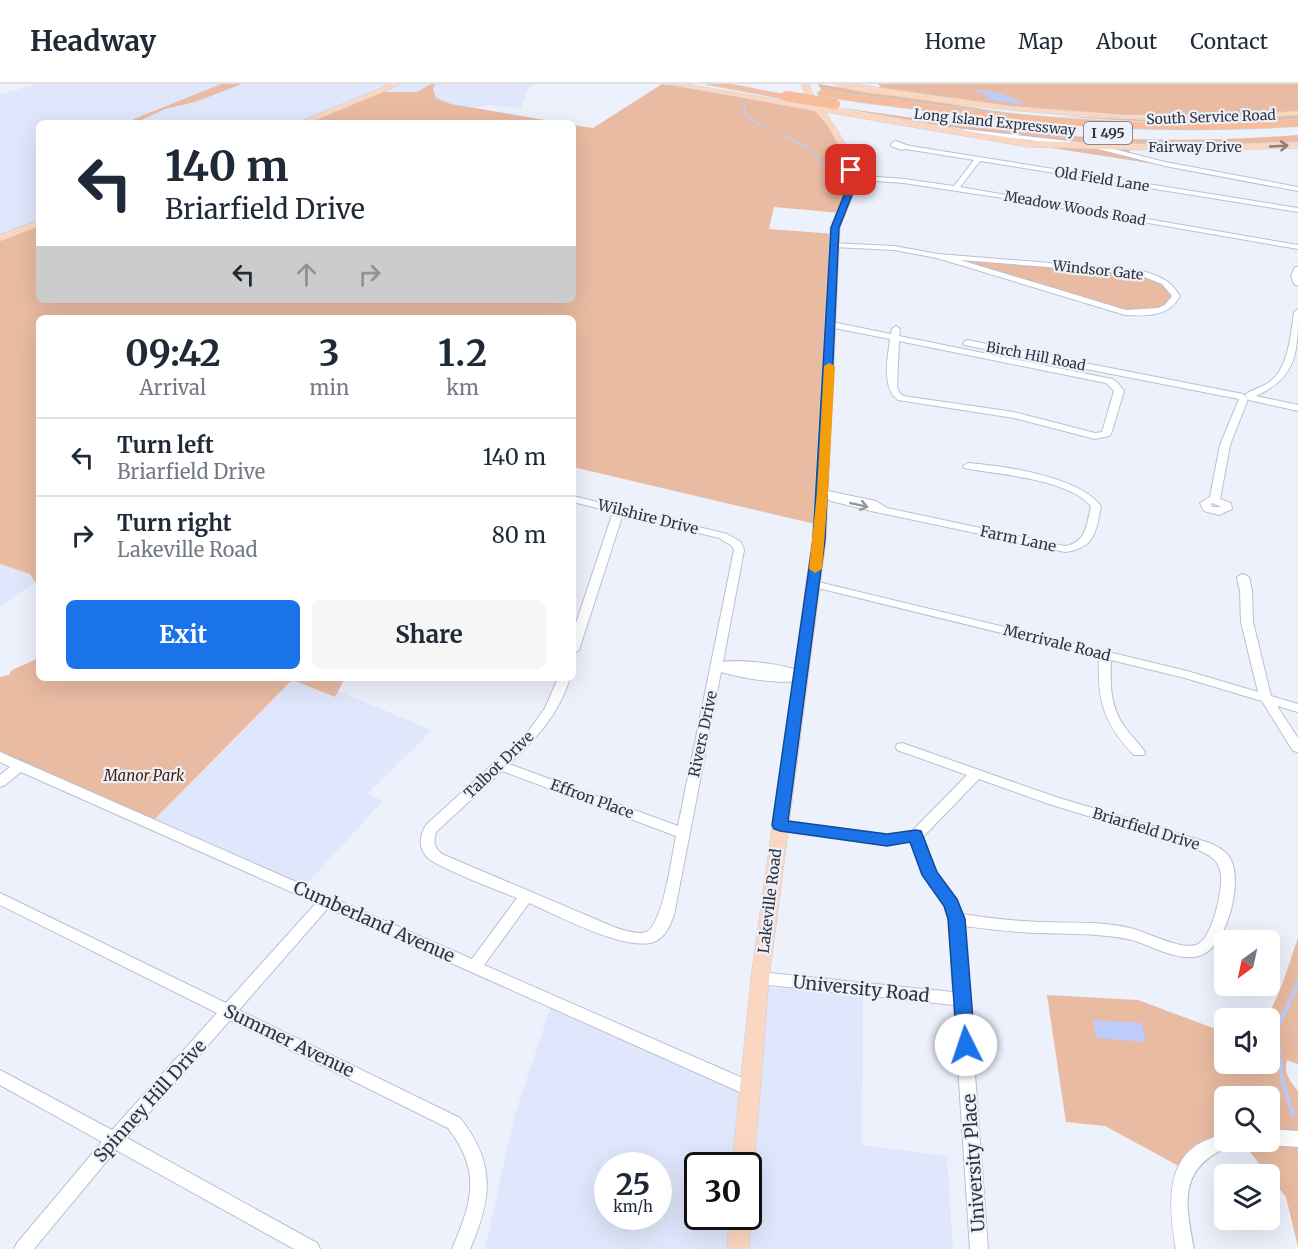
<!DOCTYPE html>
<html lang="en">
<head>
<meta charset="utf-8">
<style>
	:root { --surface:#fff; --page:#f6f6f7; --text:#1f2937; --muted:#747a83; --line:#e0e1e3; --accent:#1a73e8 }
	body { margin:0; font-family:Merriweather,serif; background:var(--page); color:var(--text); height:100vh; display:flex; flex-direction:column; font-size:22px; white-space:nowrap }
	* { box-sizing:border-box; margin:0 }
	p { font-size:20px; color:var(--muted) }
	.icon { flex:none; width:33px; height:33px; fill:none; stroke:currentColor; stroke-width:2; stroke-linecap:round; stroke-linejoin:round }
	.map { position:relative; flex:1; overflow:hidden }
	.details { position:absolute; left:36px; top:231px; width:540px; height:366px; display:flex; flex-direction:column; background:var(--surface); border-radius:9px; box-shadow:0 6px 24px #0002 }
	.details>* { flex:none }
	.banner { position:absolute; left:36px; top:36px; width:540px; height:183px; border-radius:9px; box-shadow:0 6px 24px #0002; background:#fff; color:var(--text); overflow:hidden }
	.needle { width:39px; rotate:213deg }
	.tools { position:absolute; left:1214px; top:846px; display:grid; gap:12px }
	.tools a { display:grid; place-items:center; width:66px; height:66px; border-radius:9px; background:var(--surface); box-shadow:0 6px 24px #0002; font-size:30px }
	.speed { position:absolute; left:594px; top:1068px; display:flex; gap:12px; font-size:30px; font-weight:700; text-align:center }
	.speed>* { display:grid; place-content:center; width:78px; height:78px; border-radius:50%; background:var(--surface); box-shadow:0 6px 24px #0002; line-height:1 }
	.speed small { font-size:15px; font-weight:400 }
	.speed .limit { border:3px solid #111; border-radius:9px; background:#fff; color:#111 }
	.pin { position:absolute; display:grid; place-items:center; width:51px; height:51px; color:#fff; margin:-26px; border-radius:12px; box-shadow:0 3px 9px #0006 }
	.me { position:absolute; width:66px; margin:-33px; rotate:356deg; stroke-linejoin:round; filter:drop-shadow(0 0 4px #0008) }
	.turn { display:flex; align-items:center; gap:21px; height:126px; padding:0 30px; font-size:27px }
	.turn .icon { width:78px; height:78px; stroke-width:2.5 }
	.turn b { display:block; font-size:42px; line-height:51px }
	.lanes { display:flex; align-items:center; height:57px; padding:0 30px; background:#0003; justify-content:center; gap:30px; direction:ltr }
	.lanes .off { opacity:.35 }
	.eta { display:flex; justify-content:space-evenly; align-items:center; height:102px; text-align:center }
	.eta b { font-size:36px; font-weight:700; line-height:42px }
	.button { display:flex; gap:12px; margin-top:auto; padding:12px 30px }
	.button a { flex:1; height:69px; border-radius:9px; background:var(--accent); color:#fff; font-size:24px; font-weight:700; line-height:69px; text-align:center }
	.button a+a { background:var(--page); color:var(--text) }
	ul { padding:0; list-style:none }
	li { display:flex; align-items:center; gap:18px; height:78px; padding:0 30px; border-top:2px solid var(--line) }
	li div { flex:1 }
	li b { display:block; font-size:22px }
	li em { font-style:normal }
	header { display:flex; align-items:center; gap:36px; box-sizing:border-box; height:84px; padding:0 30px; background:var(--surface); border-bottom:2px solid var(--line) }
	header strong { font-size:28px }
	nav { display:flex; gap:33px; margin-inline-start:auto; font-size:21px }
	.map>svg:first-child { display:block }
	.built { fill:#e0e7fc; fill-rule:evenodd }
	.green { fill:#e9bba2 }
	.water { fill:#bdccf9 }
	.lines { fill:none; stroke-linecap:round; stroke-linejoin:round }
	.stream-far1 { stroke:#bdccf9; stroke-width:1.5 }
	.stream { stroke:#bdccf9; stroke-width:4 }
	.minor-casing { stroke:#b9c0d2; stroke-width:2 }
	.major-casing { stroke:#ceced0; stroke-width:1 }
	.highway-casing { stroke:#ceced0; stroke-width:2 }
	.minor { fill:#fff; fill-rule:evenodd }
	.major { fill:#fbd7c2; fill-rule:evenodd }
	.highway { fill:#f9bc9a; fill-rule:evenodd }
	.highway-bridge-casing { stroke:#ceced0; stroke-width:10; stroke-linecap:butt }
	.highway-bridge { stroke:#f9bc9a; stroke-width:10 }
	.oneway { stroke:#8c7d78 }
	.oneway2 { stroke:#989a9d }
	.route { fill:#1a73e8; stroke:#114b97; stroke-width:1.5 }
	.slow { fill:#f59e0b }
	.labels { text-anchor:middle; stroke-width:4.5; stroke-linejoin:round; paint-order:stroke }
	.far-street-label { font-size:14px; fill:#32343b; stroke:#edf1fc }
	.shield { fill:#edf1fc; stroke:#6a6d75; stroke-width:1.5 }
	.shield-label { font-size:14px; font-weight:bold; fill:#32343b }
	.street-label { font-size:15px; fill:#32343b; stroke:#edf1fc }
	.park-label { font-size:15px; font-style:italic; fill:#49230c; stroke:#edf1fc }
	.near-street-label { font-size:18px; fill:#32343b; stroke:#edf1fc }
</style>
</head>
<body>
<header>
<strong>Headway</strong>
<nav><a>Home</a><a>Map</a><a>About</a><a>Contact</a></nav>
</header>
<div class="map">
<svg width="1298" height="1165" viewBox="0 0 1298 1165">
	<rect width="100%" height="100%" fill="#edf1fc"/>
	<!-- built -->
	<g class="built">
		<polygon points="38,0 535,0 528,4 521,24 488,21 472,24 380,8 296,39 39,39 39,139 0,154 0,10"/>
		<polygon points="0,480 30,490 35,498 0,523"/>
		<polygon points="292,596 334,613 338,607 432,646 367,710 383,717 301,806 151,739"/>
		<path d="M759 902 863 912 862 1061 947 1072 953 1165H485L514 1033 553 916 748 1004ZM608 1082H658V1132H608ZM698 1082H748V1132H698Z"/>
	</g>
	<!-- green -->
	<g class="green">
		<polygon points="221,0 242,0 195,18 165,25 135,39 124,39"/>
		<polygon points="431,0 435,0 433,5 436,14 451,20 563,39 308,39 380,8 417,8"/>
		<polygon points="662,0 820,26 851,82 840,129 774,123 769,145 835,150 819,441 573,383 573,234 39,234 39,504 30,490 0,480 0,154 39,139 39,216 573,216 573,41 593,44"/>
		<polygon points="818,0 1037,33 939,24 821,6"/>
		<path d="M878 0H1298V28C1245 31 1192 36 1138 34 1053 32 969 20 884 7Z"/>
		<path d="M829 22C930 36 1031 52 1133 55 1188 57 1243 55 1298 51V60L1096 61 948 43Z"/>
		<path d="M1298 31V35C1218 41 1137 39 1057 32L1180 37Z"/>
		<polygon points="957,46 1071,59 1137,63 1129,67 1131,71 1206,88 1020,59"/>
		<polygon points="957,173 1137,188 1156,194 1176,212 1164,224 1134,228 955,178"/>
		<polygon points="39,574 39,594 345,594 335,613 292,596 151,739 0,673 0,593 9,591 12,586"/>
		<path d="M1298 854V980L1287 976C1283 989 1290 997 1298 1007V1163L1286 1113 1242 1058H1269V1012H1224V1057L1186 1086 1105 1042 1066 1038 1047 911 1138 916 1224 948V980H1269V934H1264C1277 924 1291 872 1298 854Z"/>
	</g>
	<!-- water -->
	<g class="water">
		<polygon points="975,5 1001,9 1024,19 1017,20 987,15 984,10 973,6"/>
		<polygon points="1093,936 1142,939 1146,958 1096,954"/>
	</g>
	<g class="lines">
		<!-- stream-far1 -->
		<g class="stream-far1">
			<polyline points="743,19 747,34 765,43"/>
			<polyline points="783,51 809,64 829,87"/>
		</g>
		<!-- stream -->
		<polyline class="stream" points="1293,1031 1282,995 1277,945 1298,899"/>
		<defs>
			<g id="minor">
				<polygon points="963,45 1094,60 1165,78 1298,103 1298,107 1165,82 1094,64 961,48 961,46"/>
				<polygon points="895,57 910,62 1298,124 1298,128 980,77 960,103 1298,161 1298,165 1016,116 904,99 848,95 847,93 851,91 904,95 954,102 974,76 906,65 902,66 891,62 891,60"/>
				<path d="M831 159 894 162 938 170 1137 186C1156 190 1170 195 1180 212 1169 233 1146 232 1125 231L937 174 894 166 834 163H831ZM960 176 1137 190 1162 200 1172 212 1165 221 1158 224 1126 226Z"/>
				<polygon points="1295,183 1298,183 1298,202 1294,200 1291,192"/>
				<path d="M1298 225C1298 267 1298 293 1256 312L1298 321V327L1249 316 1245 311 1247 309C1255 305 1265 302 1272 296 1289 281 1291 248 1294 228Z"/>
				<path d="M832 238 891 250 892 245 896 242 900 245 899 252 1112 295 1118 299 1124 307 1111 350 1109 352 1095 355 1014 334 898 316C881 304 888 273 890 255L829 243V239ZM899 257 1106 299 1114 307 1102 348 1095 349 1014 328 903 312 899 308 897 303Z"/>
				<path d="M967 256 1243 310 1248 315 1230 361 1220 415 1231 419 1232 425 1219 431 1204 427 1200 419 1210 413 1220 361 1239 315 964 261 963 259ZM1212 419 1222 423H1212L1211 420Z"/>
				<path d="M968 379C1004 382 1078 392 1101 422 1096 448 1095 464 1065 468L871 427 831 417 818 409 823 406 876 417 887 424 1065 462C1086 459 1087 440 1091 422 1066 394 1000 391 964 384L963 382Z"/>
				<path d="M573 412 727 450 741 458 744 466 723 578C739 575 796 580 807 592 794 605 738 593 721 588L674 831C670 841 666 852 656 857 629 870 557 831 529 819L484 881 754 999 756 1004 754 1009 748 1011 742 1009 328 824 239 926 460 1034C496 1079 492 1114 470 1165H452C472 1118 482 1088 448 1044L230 936 127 1054 317 1159 320 1165H294L116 1066 34 1165H14L17 1159 102 1058 0 1001V986L112 1046 217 929 0 821V809L226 919 316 819 21 688 5 701 0 703V691L10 683 0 678V668L472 875 517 814C500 807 435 783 426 772 418 762 420 752 426 741L527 649 545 624 558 594H570C559 630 536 655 509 680L678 742 734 466 732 462 719 454 623 430 579 566 573 570V548L613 428 573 418ZM502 687 676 752C672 771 663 841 646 848 637 851 623 846 614 843L444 771C434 765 433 759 436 748Z"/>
				<path d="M1243 490 1249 493 1252 507 1253 538 1271 612 1298 620V628L1277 622 1298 654V668L1293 667 1262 617 1185 594 1111 576C1110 599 1110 623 1124 642 1130 651 1139 659 1145 668L1144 671H1134C1104 640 1097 617 1099 573L814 503 808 500 814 497 1187 587 1258 608 1241 538 1240 507 1237 493Z"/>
				<path d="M902 659 1059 714 1210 759C1218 763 1227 767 1231 776 1243 800 1226 865 1199 872 1176 878 1150 860 1128 855 1098 849 1067 850 1037 849 1012 848 988 845 964 842L988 1165H970L954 921 760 900 755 898 752 894 755 890 760 888 953 908 949 835 945 822 923 791 911 758 887 761 780 746 775 745 773 741 775 737 780 736 887 751 912 747 967 691 897 666 896 663 897 660ZM979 695 1049 720 1198 766C1215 773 1222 780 1221 799 1220 814 1212 855 1196 861 1180 866 1147 848 1130 844 1100 837 1069 839 1039 838 1013 837 988 834 962 830L957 816 936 789 923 753Z"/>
				<polygon points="1269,1045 1298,1047 1298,1063 1269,1061 1263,1058 1269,1058"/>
				<path d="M1224 1049V1058H1232L1230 1062C1178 1084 1185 1117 1194 1165H1176C1170 1129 1163 1078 1202 1058 1209 1055 1217 1052 1224 1049Z"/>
			</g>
			<g id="major">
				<polygon points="391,0 402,0 308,39 297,39"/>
				<path d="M668 0H686L809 21 801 0H809L817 21 820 22 1028 57 1190 61 1298 58V64L1190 67 1028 63 825 28C841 52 861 78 854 108 851 120 844 132 840 144L826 456 769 894 754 1082 748 1090V1082H732L751 894 812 456 830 144C834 132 841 121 844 109 852 81 834 45 815 27Z"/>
				<path d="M834 0H853L1010 22 1124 31H1239L1298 27V31C1167 41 1040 32 910 14 893 11 847 8 834 0Z"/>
				<polygon points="39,136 39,142 0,157 0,151"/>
				<polygon points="748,1126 751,1132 749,1165 727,1165 729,1132 748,1132"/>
			</g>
			<g id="highway">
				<polygon points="707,0 727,0 790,12 786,15"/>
				<path d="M822 6C983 30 1135 47 1298 36V42C1172 50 1048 43 923 26 889 21 853 18 819 11L818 9Z"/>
			</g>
		</defs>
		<!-- minor casing -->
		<use href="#minor" class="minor-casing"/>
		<!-- major casing -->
		<use href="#major" class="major-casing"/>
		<!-- highway casing -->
		<use href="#highway" class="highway-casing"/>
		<!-- minor -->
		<use href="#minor" class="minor"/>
		<!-- major -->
		<use href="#major" class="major"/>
		<!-- highway -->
		<use href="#highway" class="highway"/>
		<defs>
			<polyline id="highway-bridge" points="786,12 835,20"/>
		</defs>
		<!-- highway-bridge casing -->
		<use href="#highway-bridge" class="highway-bridge-casing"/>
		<!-- highway-bridge -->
		<use href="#highway-bridge" class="highway-bridge"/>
	</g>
	<!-- one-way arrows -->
	<defs><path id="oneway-shaft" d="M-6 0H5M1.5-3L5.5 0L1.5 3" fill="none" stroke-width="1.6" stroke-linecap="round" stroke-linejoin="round" transform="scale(1.5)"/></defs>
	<use class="oneway" href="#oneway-shaft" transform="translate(1279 62) rotate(-3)"/>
	<use class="oneway2" href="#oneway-shaft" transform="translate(859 421) rotate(13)"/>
	<!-- route -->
	<polygon class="route" points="851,84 855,86 852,111 839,144 825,456 788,737 887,750 916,746 921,747 937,788 957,815 965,835 975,961 972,966 966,968 960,966 957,961 948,835 944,822 922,791 910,758 887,762 780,747 774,745 772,741 813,456 831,144 844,111 847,86"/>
	<!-- slow -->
	<polygon class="slow" points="829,279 835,282 828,409 822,485 815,489 809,485 817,409 824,282"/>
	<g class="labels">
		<!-- far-street labels -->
		<g class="far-street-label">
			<text transform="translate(1211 33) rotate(-2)" y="5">South Service Road</text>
			<text transform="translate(995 38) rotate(6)" y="5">Long Island Expressway</text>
			<text x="1195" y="68">Fairway Drive</text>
			<text transform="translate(1102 95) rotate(9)" y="5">Old Field Lane</text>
			<text transform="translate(1075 124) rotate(10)" y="5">Meadow Woods Road</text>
			<text transform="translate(1098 186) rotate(6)" y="5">Windsor Gate</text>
			<text transform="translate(1036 272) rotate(11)" y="5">Birch Hill Road</text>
		</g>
		<!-- shield labels -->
		<rect class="shield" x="1084" y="38" width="48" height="22" rx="4.5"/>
		<g class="shield-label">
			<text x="1108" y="54">I 495</text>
		</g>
		<!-- street labels -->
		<g class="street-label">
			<text transform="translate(648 433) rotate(14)" y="5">Wilshire Drive</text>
			<text transform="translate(1018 455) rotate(12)" y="5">Farm Lane</text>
			<text transform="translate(1057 559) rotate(14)" y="5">Merrivale Road</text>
			<text transform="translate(703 650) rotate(-78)" y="5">Rivers Drive</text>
			<text transform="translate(499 681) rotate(-44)" y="5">Talbot Drive</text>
			<text transform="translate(592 715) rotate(20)" y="5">Effron Place</text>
			<text transform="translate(1146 745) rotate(17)" y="5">Briarfield Drive</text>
			<text transform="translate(770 817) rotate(-83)" y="5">Lakeville Road</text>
		</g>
		<!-- park labels -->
		<g class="park-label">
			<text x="144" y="697">Manor Park</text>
		</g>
		<!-- near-street labels -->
		<g class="near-street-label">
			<text transform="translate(374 838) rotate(24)" y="6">Cumberland Avenue</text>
			<text transform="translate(861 905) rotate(6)" y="6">University Road</text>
			<text transform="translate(289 957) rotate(26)" y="6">Summer Avenue</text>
			<text transform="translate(150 1017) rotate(-48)" y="6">Spinney Hill Drive</text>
			<text transform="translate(974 1079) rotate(-94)" y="6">University Place</text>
		</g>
	</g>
</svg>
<div class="tools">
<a><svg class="needle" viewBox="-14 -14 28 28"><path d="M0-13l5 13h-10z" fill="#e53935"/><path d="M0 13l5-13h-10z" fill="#747a83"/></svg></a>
<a><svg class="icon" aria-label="sound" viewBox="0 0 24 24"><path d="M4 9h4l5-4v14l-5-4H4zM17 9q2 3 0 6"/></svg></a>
<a><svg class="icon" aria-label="search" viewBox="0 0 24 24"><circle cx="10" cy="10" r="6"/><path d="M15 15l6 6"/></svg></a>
<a><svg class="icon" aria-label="layers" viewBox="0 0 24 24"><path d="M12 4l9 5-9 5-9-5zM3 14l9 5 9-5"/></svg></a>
</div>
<div class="speed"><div>25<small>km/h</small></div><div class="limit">30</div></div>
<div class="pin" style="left:851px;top:86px;background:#d93025"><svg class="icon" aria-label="arrive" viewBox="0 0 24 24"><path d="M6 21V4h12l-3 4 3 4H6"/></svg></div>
<svg class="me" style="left:966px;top:961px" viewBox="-20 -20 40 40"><circle r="19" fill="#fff"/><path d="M0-13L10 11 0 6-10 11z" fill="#1a73e8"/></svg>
<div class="banner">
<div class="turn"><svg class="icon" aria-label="left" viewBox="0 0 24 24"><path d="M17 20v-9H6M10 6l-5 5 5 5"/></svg><div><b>140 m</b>Briarfield Drive</div></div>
<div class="lanes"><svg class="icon" aria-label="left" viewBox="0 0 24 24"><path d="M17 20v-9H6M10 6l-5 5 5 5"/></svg><svg class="icon off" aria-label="ahead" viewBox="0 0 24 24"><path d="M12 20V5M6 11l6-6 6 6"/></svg><svg class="icon off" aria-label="right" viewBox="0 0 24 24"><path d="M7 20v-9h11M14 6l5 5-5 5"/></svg></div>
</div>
<section class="details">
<div class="eta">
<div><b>09:42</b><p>Arrival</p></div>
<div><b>3</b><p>min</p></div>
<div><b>1.2</b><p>km</p></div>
</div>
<ul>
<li><svg class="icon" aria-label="left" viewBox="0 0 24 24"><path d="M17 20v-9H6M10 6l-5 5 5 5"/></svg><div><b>Turn left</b><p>Briarfield Drive</p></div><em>140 m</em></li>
<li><svg class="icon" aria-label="right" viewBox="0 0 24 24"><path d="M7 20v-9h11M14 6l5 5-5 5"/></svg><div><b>Turn right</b><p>Lakeville Road</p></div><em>80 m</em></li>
</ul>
<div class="button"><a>Exit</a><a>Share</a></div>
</section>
</div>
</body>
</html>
